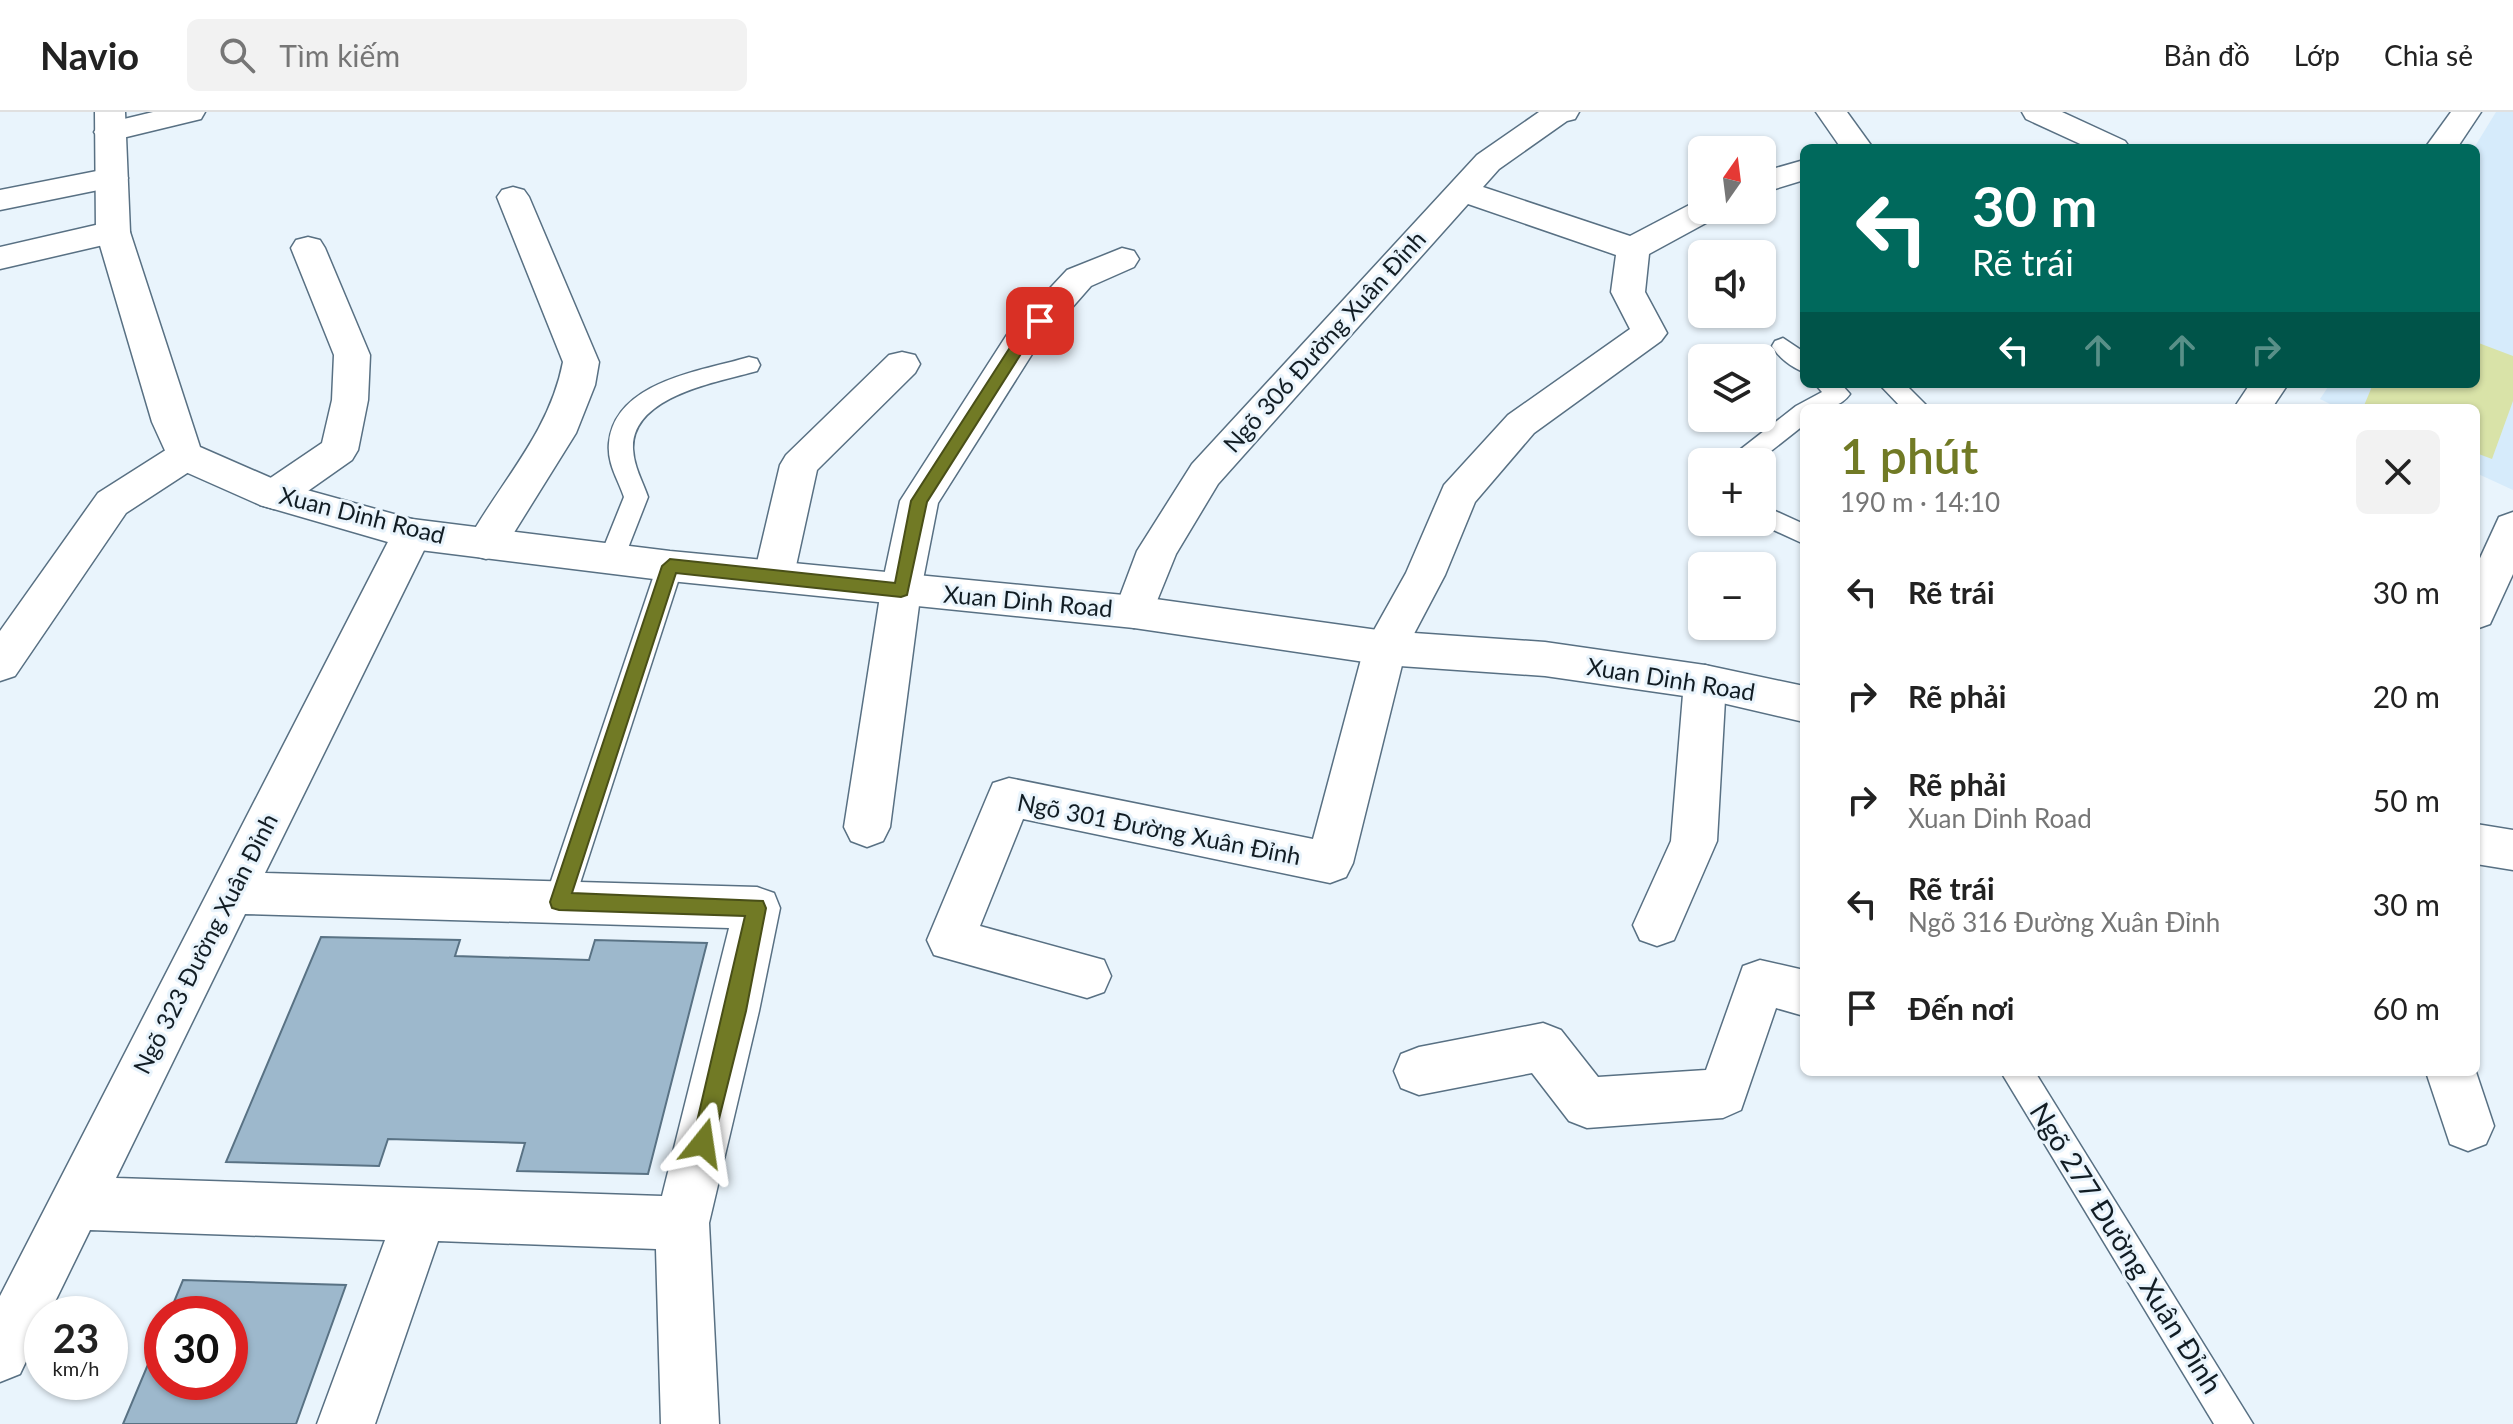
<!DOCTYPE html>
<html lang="vi">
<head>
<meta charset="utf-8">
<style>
	:root { --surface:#fff; --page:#f2f2f2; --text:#222; --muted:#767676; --line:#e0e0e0; --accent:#717a25 }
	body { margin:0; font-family:Lato,sans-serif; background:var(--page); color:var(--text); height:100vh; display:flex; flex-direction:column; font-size:30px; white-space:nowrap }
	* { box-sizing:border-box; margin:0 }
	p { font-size:26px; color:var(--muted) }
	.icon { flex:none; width:44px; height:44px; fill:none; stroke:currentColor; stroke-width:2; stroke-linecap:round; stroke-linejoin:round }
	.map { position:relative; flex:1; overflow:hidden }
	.drawer { position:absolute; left:1800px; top:292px; width:680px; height:672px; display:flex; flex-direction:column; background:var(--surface); border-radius:12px; box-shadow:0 2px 6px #0004 }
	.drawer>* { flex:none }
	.hud { position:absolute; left:1800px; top:32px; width:680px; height:244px; border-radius:12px; box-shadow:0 2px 6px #0004; background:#00695c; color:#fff; overflow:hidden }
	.needle { width:52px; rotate:14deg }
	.controls { position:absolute; left:1688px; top:24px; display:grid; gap:16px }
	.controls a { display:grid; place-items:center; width:88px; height:88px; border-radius:12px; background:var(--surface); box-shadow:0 2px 6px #0004; font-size:40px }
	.speed { position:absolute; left:24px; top:1184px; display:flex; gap:16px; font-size:40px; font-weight:700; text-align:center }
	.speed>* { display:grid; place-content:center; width:104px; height:104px; border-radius:50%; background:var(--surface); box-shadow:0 2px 6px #0004; line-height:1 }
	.speed small { font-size:20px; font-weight:400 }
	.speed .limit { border:12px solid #d22; background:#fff; color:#111 }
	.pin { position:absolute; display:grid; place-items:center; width:68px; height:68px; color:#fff; margin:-34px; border-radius:16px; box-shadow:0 4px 12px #0006 }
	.me { position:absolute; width:88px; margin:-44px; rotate:15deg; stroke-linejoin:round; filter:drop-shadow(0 0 6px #0008) }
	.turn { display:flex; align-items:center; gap:28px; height:168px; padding:0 40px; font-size:36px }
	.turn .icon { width:104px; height:104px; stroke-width:2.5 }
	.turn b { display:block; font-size:56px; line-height:68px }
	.lanes { display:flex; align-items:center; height:76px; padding:0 40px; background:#0003; justify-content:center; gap:40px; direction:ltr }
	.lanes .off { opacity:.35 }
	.round { display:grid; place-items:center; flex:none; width:84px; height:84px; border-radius:12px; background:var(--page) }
	.head { display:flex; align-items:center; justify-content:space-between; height:136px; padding:0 40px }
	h1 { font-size:48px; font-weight:600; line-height:60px; color:var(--accent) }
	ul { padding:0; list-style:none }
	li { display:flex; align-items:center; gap:24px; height:104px; padding:0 40px }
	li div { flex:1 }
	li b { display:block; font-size:30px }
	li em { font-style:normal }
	header { display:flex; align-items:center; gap:48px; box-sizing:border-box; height:112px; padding:0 40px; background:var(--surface); border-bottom:2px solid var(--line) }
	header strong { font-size:38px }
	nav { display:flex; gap:44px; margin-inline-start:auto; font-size:28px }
	.search { width:560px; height:72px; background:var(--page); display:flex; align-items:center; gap:20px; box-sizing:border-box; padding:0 28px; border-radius:12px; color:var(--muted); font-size:30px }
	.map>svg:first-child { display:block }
	.built { fill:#d6ebfb }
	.green { fill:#d9e3a8 }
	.building { fill:#9db8cc; stroke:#597284; stroke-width:2 }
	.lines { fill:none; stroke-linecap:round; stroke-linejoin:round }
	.service-casing { stroke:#587083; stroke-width:3 }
	.minor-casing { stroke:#587083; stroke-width:3 }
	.tertiary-casing { stroke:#587083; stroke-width:3 }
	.service { fill:#fff; fill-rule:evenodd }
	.minor { fill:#fff; fill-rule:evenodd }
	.tertiary { fill:#fff; fill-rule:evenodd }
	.route { fill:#717a25; stroke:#494f18; stroke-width:2 }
	.labels { text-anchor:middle; stroke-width:6; stroke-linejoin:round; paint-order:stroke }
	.street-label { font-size:24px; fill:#121d24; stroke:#e9f4fc }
	.near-street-label { font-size:28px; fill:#121d24; stroke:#e9f4fc }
</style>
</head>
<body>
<header>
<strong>Navio</strong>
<div class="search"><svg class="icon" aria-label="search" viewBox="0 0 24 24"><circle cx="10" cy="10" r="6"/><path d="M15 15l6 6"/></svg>Tìm kiếm</div>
<nav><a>Bản đồ</a><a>Lớp</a><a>Chia sẻ</a></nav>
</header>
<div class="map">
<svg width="2513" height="1312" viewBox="0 0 2513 1312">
	<rect width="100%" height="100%" fill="#e9f4fc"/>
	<!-- built -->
	<polygon class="built" points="2496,0 2513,0 2513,378 2476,361 2476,296 2338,296 2320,287 2330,272 2476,272 2474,36"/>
	<!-- green -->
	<polygon class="green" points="2476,230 2513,244 2513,289 2492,347 2476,341 2476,296 2363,296 2373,272 2476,272"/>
	<!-- building -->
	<g class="building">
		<polygon points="321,825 460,828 455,844 589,848 595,828 707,831 648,1062 517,1059 525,1031 388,1027 379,1054 226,1050"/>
		<polygon points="183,1168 346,1173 296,1312 123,1312 162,1219 162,1270 230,1270 230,1202 169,1202"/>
	</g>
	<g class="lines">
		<defs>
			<g id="service">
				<path d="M1783 226 1804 240V260C1792 256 1778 245 1772 234L1775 229Z"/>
				<path d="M749 245 757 247 760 253 757 259C718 270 631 284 633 337 634 355 642 368 648 385L621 454 612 457 603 454 599 447 624 385C618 367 607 352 609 331 615 269 702 259 749 245Z"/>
				<path d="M1815 272H1841L1850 282C1839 298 1821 296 1804 296V313L1757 350H1729L1732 344 1796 294 1822 280Z"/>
				<polygon points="1879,272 1905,272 1929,296 1902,296"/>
				<polygon points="1762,393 1804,412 1804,432 1756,410 1762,410"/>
				<polygon points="670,444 679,447 683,454 574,790 570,799 559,803 548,799 544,790 657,454 661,447"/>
				<polygon points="2001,960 2035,960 2253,1312 2214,1312"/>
			</g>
			<g id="minor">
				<polygon points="153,0 205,0 201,7 110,29 99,27 94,20 99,13"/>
				<polygon points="1539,0 1579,0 1575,7 1567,9 1499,57 1483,75 1630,124 1693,91 1702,88 1702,98 1721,98 1717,105 1649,142 1645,180 1667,221 1661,229 1534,321 1475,390 1445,463 1406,537 1353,751 1346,765 1330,771 1023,707 980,814 1104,848 1111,864 1104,880 1087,886 934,843 927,828 987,685 993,671 1009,666 1313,727 1364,536 1406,461 1444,373 1508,303 1630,217 1611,180 1616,143 1468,92 1218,372 1176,442 1148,511 1134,516 1120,511 1114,500 1137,439 1192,352 1477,43"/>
				<polygon points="1816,0 1847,0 1873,36 1841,36"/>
				<polygon points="2022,0 2062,0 2125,29 2130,36 2089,36 2026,7"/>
				<polygon points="2451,0 2481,0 2457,36 2425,36"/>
				<polygon points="1804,48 1804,68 1762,81 1762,60"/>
				<polygon points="112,56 123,59 128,66 123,73 0,98 0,78"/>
				<path d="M513 75 524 78 529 85 599 250 595 273 576 321 500 443 486 447 472 443 466 432C500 370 549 322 563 250L497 85 502 78Z"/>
				<polygon points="113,109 125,112 130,120 125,128 0,157 0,135"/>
				<polygon points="308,125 320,128 325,136 370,243 368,288 358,338 352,348 288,393 274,397 260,393 255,383 260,373 322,331 332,288 334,243 291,136 296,128"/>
				<polygon points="1122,136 1134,139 1139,147 1134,155 1091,174 1034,239 938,391 921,478 890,715 883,729 867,735 851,729 844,715 881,478 900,389 1008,221 1067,158"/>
				<polygon points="902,240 915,243 920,252 915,261 817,358 794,463 788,474 774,479 760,474 754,463 780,353 786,343 889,243"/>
				<polygon points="2250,272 2288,272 2272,296 2234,296"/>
				<polygon points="185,330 198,334 204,344 198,354 126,401 15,564 0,569 0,519 98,381 172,334"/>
				<polygon points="2513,400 2513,462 2490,512 2476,517 2476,455 2499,405"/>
				<path d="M412 407 426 411 432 422 265 761 757 775 774 781 780 796 759 899 709 1111 719 1312H661L656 1137 438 1129 375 1312H317L385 1128 90 1118 49 1202H42V1216L20 1262 0 1270V1184L392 422 398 411ZM245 802 729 816 662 1084 116 1066Z"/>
				<polygon points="1705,553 1720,558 1726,570 1717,729 1674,828 1657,834 1640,828 1633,813 1671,729 1684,570 1690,558"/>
				<polygon points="1760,848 1804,858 1804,904 1776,896 1741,998 1723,1006 1587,1016 1569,1009 1532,961 1419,983 1401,976 1394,959 1401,942 1419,935 1543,911 1561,918 1598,965 1706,958 1743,854"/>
				<polygon points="2426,960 2476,960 2494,1014 2486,1032 2468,1039 2450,1032"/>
			</g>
			<g id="tertiary">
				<polygon points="95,0 125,0 130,120 200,335 285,372 412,407 670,439 1134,484 1385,519 1545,530 1705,553 1804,574 1804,610 1705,587 1545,564 1385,553 1134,516 670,469 412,437 260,393 172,354 152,310 96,120"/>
				<polygon points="2476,712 2513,718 2513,758 2476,752"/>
			</g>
		</defs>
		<!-- service casing -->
		<use href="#service" class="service-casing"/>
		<!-- minor casing -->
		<use href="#minor" class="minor-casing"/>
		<!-- tertiary casing -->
		<use href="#tertiary" class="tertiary-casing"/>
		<!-- service -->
		<use href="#service" class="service"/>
		<!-- minor -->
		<use href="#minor" class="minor"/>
		<!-- tertiary -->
		<use href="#tertiary" class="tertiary"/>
	</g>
	<!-- route -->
	<polygon class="route" points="1040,204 1048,209 1026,234 927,390 907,483 901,485 676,461 572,781 763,789 766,796 746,899 713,1031 710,1038 703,1041 695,1038 692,1031 745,804 559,798 552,796 550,790 662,454 670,447 895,471 911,389 1016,226 1035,205"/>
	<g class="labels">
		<!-- street labels -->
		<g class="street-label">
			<text transform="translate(1325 230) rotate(-48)" y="8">Ngõ 306 Đường Xuân Đỉnh</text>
			<text transform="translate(362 404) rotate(14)" y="8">Xuan Dinh Road</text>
			<text transform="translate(1028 490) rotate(5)" y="8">Xuan Dinh Road</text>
			<text transform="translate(1671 568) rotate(9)" y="8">Xuan Dinh Road</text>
			<text transform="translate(1159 718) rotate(11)" y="8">Ngõ 301 Đường Xuân Đỉnh</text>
			<text transform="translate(206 832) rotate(-63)" y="8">Ngõ 323 Đường Xuân Đỉnh</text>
		</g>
		<!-- near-street labels -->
		<g class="near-street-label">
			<text transform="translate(2126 1136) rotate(58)" y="10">Ngõ 277 Đường Xuân Đỉnh</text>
		</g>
	</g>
</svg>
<div class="controls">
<a><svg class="needle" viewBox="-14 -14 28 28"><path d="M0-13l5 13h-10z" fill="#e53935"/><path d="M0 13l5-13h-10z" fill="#767676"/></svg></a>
<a><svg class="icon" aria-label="sound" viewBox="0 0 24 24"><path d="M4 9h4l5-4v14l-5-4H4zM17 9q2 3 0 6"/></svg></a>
<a><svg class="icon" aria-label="layers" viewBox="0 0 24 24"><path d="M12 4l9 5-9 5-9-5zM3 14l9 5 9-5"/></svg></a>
<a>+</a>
<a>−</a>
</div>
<div class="speed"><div>23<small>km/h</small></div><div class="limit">30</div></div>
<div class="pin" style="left:1040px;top:209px;background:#d93025"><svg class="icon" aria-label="arrive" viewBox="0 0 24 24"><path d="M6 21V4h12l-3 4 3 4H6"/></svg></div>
<svg class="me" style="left:703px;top:1031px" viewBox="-20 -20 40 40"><path d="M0-17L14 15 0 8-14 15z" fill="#717a25" stroke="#fff" stroke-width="4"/></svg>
<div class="hud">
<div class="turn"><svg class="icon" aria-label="left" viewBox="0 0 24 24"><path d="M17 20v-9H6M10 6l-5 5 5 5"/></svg><div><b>30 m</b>Rẽ trái</div></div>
<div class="lanes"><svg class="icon" aria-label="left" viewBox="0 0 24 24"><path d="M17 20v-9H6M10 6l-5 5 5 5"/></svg><svg class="icon off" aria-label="ahead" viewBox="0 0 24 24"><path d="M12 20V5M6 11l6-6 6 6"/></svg><svg class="icon off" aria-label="ahead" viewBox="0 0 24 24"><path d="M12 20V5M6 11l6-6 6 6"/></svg><svg class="icon off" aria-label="right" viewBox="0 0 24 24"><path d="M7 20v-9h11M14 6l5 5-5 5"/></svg></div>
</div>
<section class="drawer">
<div class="head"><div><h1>1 phút</h1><p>190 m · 14:10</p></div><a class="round"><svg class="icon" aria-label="close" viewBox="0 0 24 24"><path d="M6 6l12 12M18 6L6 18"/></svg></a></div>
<ul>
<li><svg class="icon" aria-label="left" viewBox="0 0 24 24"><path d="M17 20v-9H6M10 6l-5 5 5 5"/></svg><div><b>Rẽ trái</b></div><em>30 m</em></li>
<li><svg class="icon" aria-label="right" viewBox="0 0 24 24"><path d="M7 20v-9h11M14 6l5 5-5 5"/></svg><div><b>Rẽ phải</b></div><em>20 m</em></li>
<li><svg class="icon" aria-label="right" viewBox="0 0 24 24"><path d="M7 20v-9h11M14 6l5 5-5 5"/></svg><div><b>Rẽ phải</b><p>Xuan Dinh Road</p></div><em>50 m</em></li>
<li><svg class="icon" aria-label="left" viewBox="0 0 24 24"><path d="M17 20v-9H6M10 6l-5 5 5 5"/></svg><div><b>Rẽ trái</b><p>Ngõ 316 Đường Xuân Đỉnh</p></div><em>30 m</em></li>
<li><svg class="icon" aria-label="arrive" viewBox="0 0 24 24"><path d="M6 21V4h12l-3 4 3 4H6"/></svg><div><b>Đến nơi</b></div><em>60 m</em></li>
</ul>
</section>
</div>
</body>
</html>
